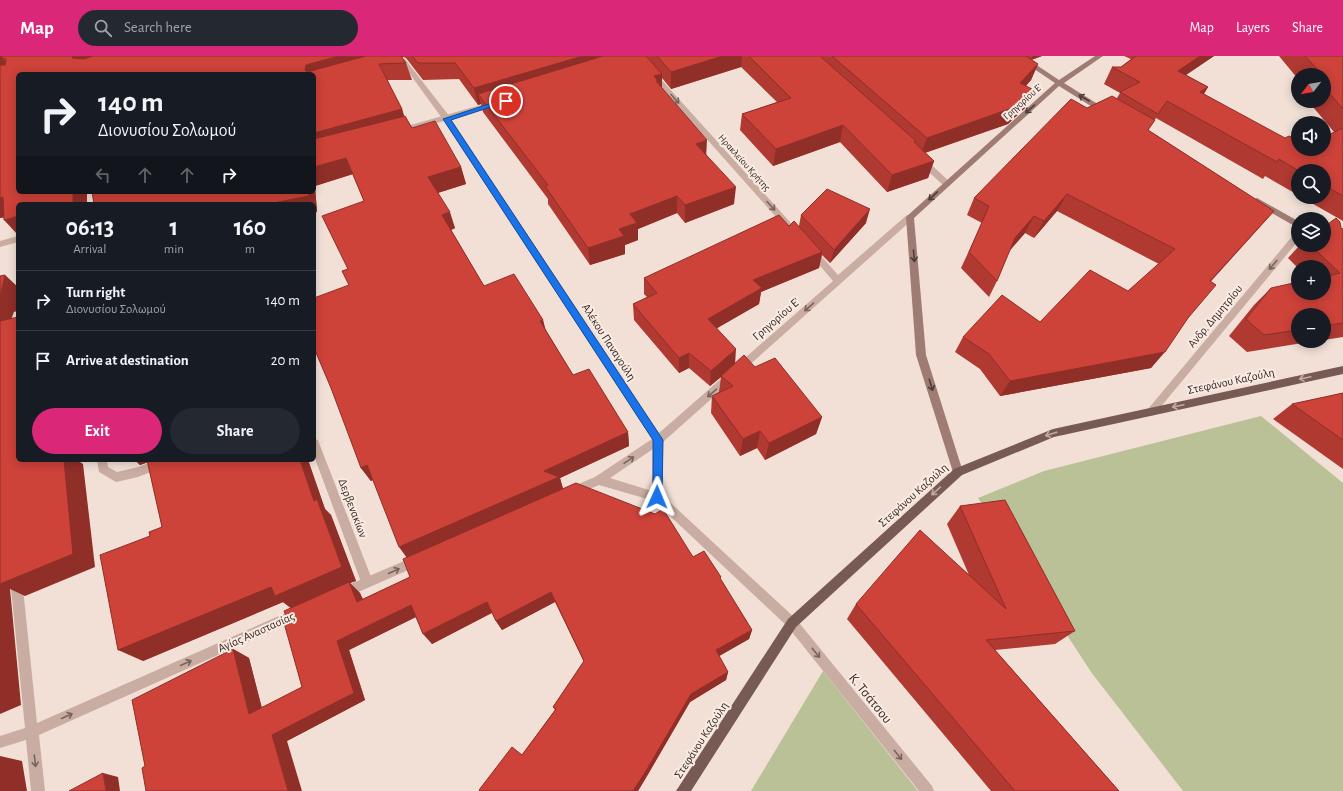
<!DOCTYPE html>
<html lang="en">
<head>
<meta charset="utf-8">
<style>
	:root { --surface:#171b24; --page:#242831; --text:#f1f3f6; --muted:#9ea1a6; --line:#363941; --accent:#db2777 }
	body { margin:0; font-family:"Alegreya Sans",sans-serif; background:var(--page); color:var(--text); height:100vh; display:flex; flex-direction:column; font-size:15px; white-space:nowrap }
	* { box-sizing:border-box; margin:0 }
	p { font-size:13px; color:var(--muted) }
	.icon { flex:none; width:22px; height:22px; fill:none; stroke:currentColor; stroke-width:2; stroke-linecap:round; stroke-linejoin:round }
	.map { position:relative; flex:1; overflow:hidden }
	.details { position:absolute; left:16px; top:146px; width:300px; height:260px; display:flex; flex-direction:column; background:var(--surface); border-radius:6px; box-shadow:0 2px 10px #0003 }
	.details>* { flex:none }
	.banner { position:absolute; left:16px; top:16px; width:300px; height:122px; border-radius:6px; box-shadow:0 2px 10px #0003; background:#171b24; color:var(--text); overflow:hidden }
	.needle { width:26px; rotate:239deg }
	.controls { position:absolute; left:1291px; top:12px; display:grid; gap:8px }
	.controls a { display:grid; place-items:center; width:40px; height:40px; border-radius:50%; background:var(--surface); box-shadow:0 2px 10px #0003; font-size:20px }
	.pin { position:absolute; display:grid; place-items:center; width:34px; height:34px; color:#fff; margin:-17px; border:2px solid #fff; border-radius:50%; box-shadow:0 1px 4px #0007 }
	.me { position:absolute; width:44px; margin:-22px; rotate:1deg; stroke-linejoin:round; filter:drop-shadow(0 0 3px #0008) }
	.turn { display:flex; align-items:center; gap:14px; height:84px; padding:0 16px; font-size:18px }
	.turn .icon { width:52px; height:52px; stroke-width:2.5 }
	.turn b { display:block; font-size:28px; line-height:34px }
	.lanes { display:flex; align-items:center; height:38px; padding:0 16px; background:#0003; justify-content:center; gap:20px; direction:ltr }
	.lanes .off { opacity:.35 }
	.eta { display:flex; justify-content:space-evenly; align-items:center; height:68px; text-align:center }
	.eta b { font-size:24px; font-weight:700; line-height:28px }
	.cta { display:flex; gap:8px; margin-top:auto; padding:8px 16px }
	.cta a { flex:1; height:46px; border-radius:24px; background:var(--accent); color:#fff; font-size:16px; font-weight:700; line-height:46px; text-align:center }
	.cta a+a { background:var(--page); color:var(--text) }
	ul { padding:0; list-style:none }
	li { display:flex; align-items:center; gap:12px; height:60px; padding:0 16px; border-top:1px solid var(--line) }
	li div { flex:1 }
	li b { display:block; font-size:15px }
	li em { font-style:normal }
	header { display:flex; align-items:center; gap:24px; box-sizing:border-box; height:56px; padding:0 20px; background:var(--accent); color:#fff }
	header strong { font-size:19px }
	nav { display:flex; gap:22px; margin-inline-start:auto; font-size:14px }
	.search { width:280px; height:36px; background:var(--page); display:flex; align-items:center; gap:10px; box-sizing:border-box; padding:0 14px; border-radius:22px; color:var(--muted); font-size:15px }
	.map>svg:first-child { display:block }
	.green { fill:#bbc196 }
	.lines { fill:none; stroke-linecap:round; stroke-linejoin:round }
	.lane { fill:#caada2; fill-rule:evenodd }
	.street { fill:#caada2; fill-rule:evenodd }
	.secondary { fill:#9e7b73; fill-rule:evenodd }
	.primary { fill:#785a55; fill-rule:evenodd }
	.wall { fill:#b03931; fill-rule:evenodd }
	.shaded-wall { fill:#902e28 }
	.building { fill:#cd4239; stroke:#902e28 }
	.oneway { stroke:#4e3c38 }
	.oneway2 { stroke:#78635d }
	.oneway3 { stroke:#c0aaa3 }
	.route { fill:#1a73e8; stroke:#114b97 }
	.labels { text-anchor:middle; stroke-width:4; stroke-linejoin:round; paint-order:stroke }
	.far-street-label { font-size:10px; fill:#342725; stroke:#faebe2 }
	.street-label { font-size:12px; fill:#342725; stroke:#faebe2 }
	.near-street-label { font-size:14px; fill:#342725; stroke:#faebe2 }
</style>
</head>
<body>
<header>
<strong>Map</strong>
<div class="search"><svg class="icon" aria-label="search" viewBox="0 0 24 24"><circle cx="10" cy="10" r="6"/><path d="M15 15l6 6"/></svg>Search here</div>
<nav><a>Map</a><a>Layers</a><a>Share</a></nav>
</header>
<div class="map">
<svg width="1343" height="735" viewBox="0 0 1343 735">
	<rect width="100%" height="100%" fill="#f2e0d6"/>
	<!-- green -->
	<g class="green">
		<polygon points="1261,360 1343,427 1343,735 1183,735 1091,616 978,442 1044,415"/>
		<polygon points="823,615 918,735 751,735"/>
	</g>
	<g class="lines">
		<!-- lane -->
		<g class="lane">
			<polygon points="401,3 405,3 450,61 450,65 444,65 402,7 397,8 394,6"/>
			<polygon points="314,383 318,384 319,387 373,526 371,530 367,531 363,530 361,526 314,400"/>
			<polygon points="97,404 107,404 108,411 117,416 138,411 158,404 175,404 174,407 138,421 116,426 99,416"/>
		</g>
		<!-- street -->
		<g class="street">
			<polygon points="633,0 640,0 790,166 791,168 790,170 784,170"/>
			<path d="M491 46H497L498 48 451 63 659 377 833 225 809 197 808 195 809 193H815L838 219 907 159H913V163L663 386 662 439 796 563 932 730 934 735H919L788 571 654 445 599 429 573 440 569 438 568 435 569 432 595 421 652 383 444 65 400 77 396 75 397 73ZM653 393 652 435 610 422Z"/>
			<polygon points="918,102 924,102 950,126 950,130 944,130 918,106"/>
			<polygon points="1298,176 1298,185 1154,359 1151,360 1148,359 1146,356 1148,353 1295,177"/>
			<polygon points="18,180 18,186 0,191 0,185"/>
			<polygon points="418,499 422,500 424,504 422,508 347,541 343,543 339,541 337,537 339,533"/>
			<polygon points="16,518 20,519 22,523 37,667 295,553 299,551 303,553 305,557 303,561 39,679 45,735 31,735 26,684 0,692 0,680 25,672 10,523 12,519"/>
		</g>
		<!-- secondary -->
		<g class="secondary">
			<polygon points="1015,0 1023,0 1059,24 1095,0 1103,0 1064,27 1109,55 1108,57 1102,57 1059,30 914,162 926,299 963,416 962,419 958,421 954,419 953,416 916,299 906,161 1055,27"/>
			<polygon points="1257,142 1298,165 1298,172 1254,147 1254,143"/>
		</g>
		<!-- primary -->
		<polygon class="primary" points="1343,310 1343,318 1054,381 962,419 796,571 691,735 676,735 788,563 954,413 1053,373"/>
	</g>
	<!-- wall -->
	<g class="wall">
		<path d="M0 0H1042L1031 4 1038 8 1031 24 1026 30V51L1008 68 925 97 934 105 928 122 887 136 840 86 773 110 740 74 742 58 777 46 741 11 671 33 662 22V32L706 98 734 148 685 167 677 157 638 173V184L625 189V198L590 209 548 148V143L483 56 481 48 478 49 459 23 423 24 406 2 403 1H402L406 7 412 24H387L402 53 404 60 412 72 461 111 466 128 438 137 455 172 451 174 484 230 543 264 545 273 573 319 628 376 629 390 560 422 563 432 693 501 721 524 752 574 749 583 719 600 728 616 726 624 690 646 647 720 638 735H480L522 699 555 654 553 651 584 606 555 546 502 574 496 565 492 557 432 588 416 561 349 594 365 644 287 685 145 710 233 593 249 602 262 652 302 631 288 565 291 552 283 546 143 605 150 480 162 471 148 406 140 409 135 404H308L325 453 331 459 356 525 350 527 360 537 363 543 410 521 407 501 373 424 371 425 361 412 348 213 364 145 353 118 315 130 317 156 314 157V148L92 136 87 137V148L0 162ZM18 18 314 136H18Z"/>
		<polygon points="1124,0 1214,0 1186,19 1208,31 1204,38 1298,93 1324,93 1334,76 1308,45 1324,45 1324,19 1298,19 1298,23 1279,0 1343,0 1343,165 1301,141 1324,141 1324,115 1298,115 1298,139 1265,120 1263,123 1156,62 1148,74 1274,155 1210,225 1188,262 1151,312 1000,340 980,313 955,296 963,281 1040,266 1128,235 1159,208 1057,155 1034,182 1025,177 1009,195 997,225 989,241 961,212 982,167 967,159 974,142 1087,52 1117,42 1120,37 1104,28 1112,11 1121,11 1131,3"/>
		<polygon points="1298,26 1298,33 1295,30"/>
		<polygon points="801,159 866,167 830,207 822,199 819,212 761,236 759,248 717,272 735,308 755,311 822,361 816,378 765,404 757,392 740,400 711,357 712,340 719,336 721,321 710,330 689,312 679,317 634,264 633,248 647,241 644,238 644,222 789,170 799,170"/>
		<polygon points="1341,172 1343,173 1343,281 1324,284 1324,259 1298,259 1298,285 1315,285 1247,296 1229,280 1254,249 1271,232 1324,237 1324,211 1298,211 1298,212 1288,202 1300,189 1324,189"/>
		<polygon points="1343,337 1343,413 1273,363 1292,348"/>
		<polygon points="960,450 1075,575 1055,588 995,594 1119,735 991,735 847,563 856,548 969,519 947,468"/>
	</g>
	<!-- shaded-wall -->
	<g class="shaded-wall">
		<polygon points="0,0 6,0 2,2 6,6 0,21"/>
		<polygon points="73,0 137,0 85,17 72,2"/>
		<polygon points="339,0 402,0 403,1 314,26 307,18 305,14 306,9"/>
		<polygon points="583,0 633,0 478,38 481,48 478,49 474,32"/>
		<polygon points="723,0 742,0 741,11 671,33 671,16"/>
		<polygon points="1033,0 1042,0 1031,4"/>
		<polygon points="1200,0 1214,0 1168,31 1178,15"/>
		<polygon points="1038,8 1031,24 1013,43 1020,27"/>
		<polygon points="662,18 662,36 658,37 654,20"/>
		<polygon points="1208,31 1197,48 1200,36"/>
		<polygon points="1034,34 1026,51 1008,68 921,98 927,82"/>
		<polygon points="402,53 407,70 314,95 314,77"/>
		<polygon points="843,69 840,86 773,110 776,93"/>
		<polygon points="707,84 706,102 696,88"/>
		<polygon points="346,102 353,118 315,130 317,156 314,157 314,148 268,148 309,136 314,136 314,111"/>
		<polygon points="934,105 928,122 887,136 892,119"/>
		<polygon points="461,111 466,128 434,138 428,121"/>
		<polygon points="736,131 734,148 685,167 685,149"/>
		<polygon points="73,136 86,136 87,137 87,148 73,148"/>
		<polygon points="1067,138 1057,155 1034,182 1044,165"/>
		<polygon points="677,140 677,157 638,173 638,184 625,189 625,198 590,209 588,192 619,173 630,158"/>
		<polygon points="3,141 18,158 0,162 0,142"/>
		<polygon points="870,153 866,167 830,207 834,194"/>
		<polygon points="1274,155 1259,172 1196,242 1210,225"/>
		<polygon points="450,156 455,172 447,176 442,159"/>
		<polygon points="18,160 18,179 4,164"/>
		<polygon points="1034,160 1025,177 1006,199 1015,182"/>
		<polygon points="822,196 819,212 761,236 759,248 707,278 708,263 753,224"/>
		<polygon points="5,219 18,231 18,248 17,255 14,256 9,269 0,337 0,240"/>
		<polygon points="543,264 547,279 540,265"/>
		<polygon points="736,293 735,309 721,320 721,321 710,330 711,315"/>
		<polygon points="1165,296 1151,312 1000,340 1010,325"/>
		<polygon points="689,297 689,312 679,317 679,302"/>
		<polygon points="822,361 816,378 765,404 769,387"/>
		<polygon points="760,375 757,392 740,400 743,383"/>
		<polygon points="628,376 629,390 560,422 563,434 407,502 399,491 544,415"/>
		<polygon points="64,404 80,404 80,406 83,408 95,511 25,540 10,533 21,649 0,658 0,436"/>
		<polygon points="135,404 154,404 140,409"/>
		<polygon points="300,404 308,404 325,453 331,459 356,525 350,527 360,537 367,556 292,553 283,546 143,605 118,594 314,445"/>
		<polygon points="367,409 376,422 371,425 361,412"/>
		<polygon points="551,536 555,546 502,574 496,565"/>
		<polygon points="487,546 493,556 432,588 423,578"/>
		<polygon points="411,549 420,559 349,594 365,644 287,685 302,735 288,735 272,679 337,585"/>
		<polygon points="752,574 749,583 714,603 716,594"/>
		<polygon points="233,593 249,602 265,665 249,658"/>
		<polygon points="728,616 726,624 690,646 647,720 638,735 633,735 691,638"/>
		<polygon points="0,700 22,705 27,735 0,735"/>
		<polygon points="103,717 118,721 120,735 106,735"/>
	</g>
	<!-- building -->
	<g class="building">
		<polygon points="2,0 73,0 72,2 84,3 93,0 339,0 306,9 305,14 307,16 366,0 401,0 406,7 379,8 402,53 314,77 314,18 18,18 18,136 73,136 73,148 18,148 18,160 4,164 3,141 0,142 0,9 5,9 6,3 2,2"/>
		<polygon points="412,0 583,0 474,32 455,7 418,7"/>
		<polygon points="603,0 646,0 662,18 654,20 658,25 656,25 707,84 696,88 736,131 685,149 677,140 630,158 637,167 619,173 624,180 588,192 545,130 548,129 478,38"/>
		<polygon points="657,0 723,0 671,16"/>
		<polygon points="749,0 820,0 916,85 914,86 934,105 892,119 843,69 776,93 742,58 791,42"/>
		<polygon points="832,0 1026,0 1038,8 1020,27 1034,34 1015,51 927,82"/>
		<polygon points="1136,0 1200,0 1178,15 1208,31 1200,36 1285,82 1289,80 1298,84 1298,93 1324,93 1324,81 1343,72 1343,140 1324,129 1324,115 1299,115 1279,103 1277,106 1167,45 1158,58 1120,36 1140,26 1112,11 1121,11"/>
		<polygon points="1305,0 1343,0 1343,53 1324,31 1324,19 1313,19 1308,13 1317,13"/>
		<polygon points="1112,40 1155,64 1148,74 1274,155 1210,225 1216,229 1188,262 1165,296 1010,325 989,298 963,281 1002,239 1040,266 1090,214 1128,235 1175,193 1067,138 1044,165 1034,160 1015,182 997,225 969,196 989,150 974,142 1071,43 1087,52"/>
		<polygon points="405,60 412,72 435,65 461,111 428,121 450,156 442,159 484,230 514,218 543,264 540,265 573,319 589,313 628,376 544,415 559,421 399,491 367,409 361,412 331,332 314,292 314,242 349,229 342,215 348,213 322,160 364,145 346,102 314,111 314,83"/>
		<polygon points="827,133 870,153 834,194 801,159"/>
		<polygon points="92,136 309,136 309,140 268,148 94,148"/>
		<polygon points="779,159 789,170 794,165 822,196 753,224 762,232 708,263 736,293 711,315 689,297 679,302 633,248 657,237 644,222"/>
		<polygon points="1336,162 1340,166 1341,172 1343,173 1343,267 1324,270 1324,259 1298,259 1298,274 1264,279 1246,263 1271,232 1298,226 1298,237 1324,237 1324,221 1340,217 1310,189 1324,189 1324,171"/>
		<polygon points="5,219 0,240 0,220"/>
		<polygon points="18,261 18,404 64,404 73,498 0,528 0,265"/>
		<polygon points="744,299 755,311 775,302 822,361 769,387 760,375 743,383 712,340 733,330 721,320"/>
		<polygon points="1343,337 1343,384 1292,348"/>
		<polygon points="147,404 300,404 314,445 317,443 342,511 275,540 271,531 118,594 100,499 150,480 149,476 162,471"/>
		<polygon points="576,427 655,458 663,453 693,501 704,495 721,521 720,522 752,574 716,594 728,616 691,638 646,715 633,735 480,735 479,734 512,691 522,699 556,653 553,651 584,605 551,536 496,565 487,546 423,578 411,549 337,585 354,637 272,679 288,735 146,735 142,712 145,710 132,644 233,593 249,658 302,631 284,567 288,565 284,555 349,526 357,546 410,521 403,503"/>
		<polygon points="1005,444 1075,575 986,584 1119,735 1015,735 856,548 920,474 1006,553 960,450"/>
		<polygon points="103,717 106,735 69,735"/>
	</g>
	<!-- one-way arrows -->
	<defs><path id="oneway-shaft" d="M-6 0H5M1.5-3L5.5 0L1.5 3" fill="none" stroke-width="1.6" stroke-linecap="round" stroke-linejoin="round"/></defs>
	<g class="oneway">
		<use href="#oneway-shaft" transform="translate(1084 42) rotate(-150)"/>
		<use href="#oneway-shaft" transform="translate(1030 53) rotate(138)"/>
		<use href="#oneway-shaft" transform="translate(933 140) rotate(137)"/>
		<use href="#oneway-shaft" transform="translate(914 200) rotate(85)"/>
		<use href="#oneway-shaft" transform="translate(931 329) rotate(73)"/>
	</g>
	<g class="oneway2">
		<use href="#oneway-shaft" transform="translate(675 43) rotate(48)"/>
		<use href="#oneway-shaft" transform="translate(771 150) rotate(48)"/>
		<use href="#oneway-shaft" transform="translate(1273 209) rotate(130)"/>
		<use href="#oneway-shaft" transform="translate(809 251) rotate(139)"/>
		<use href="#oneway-shaft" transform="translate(712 337) rotate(139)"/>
		<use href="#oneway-shaft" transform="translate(629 404) rotate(-34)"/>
		<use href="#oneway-shaft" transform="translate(394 515) rotate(-24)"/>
		<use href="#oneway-shaft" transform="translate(816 597) rotate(51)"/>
		<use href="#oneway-shaft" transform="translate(186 607) rotate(-24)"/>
		<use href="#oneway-shaft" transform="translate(67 660) rotate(-24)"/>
		<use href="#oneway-shaft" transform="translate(898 699) rotate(51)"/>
		<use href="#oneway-shaft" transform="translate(35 705) rotate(83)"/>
	</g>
	<g class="oneway3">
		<use href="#oneway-shaft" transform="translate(1305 322) rotate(168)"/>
		<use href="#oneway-shaft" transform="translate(1178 350) rotate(168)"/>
		<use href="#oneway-shaft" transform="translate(1051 378) rotate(162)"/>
		<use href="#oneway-shaft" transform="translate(936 435) rotate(138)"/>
	</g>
	<!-- route -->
	<polygon class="route" points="504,43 509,45 451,64 661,381 663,384 662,441 661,444 657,445 654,444 653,441 653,384 443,63"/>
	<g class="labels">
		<!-- far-street labels -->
		<g class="far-street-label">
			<text transform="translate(1022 45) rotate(-42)" y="4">Γρηγορίου Ε'</text>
			<text transform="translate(745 106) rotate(48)" y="4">Ηρακλείου Κρήτης</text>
		</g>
		<!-- street labels -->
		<g class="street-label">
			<text transform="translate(1215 260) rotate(-50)" y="4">Ανδρ. Δημητρίου</text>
			<text transform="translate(776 263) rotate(-41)" y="4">Γρηγορίου Ε'</text>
			<text transform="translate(609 286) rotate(57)" y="4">Αλέκου Παναγούλη</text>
			<text transform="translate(1231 325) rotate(-12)" y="4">Στεφάνου Καζούλη</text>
			<text transform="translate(913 439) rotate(-42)" y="4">Στεφάνου Καζούλη</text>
			<text transform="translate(353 452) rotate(69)" y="4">Δερβενακίων</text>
			<text transform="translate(256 576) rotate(-24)" y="4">Αγίας Αναστασίας</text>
			<text transform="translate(701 684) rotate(-57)" y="4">Στεφάνου Καζούλη</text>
		</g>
		<!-- near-street labels -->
		<g class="near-street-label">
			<text transform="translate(871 642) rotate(51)" y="5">Κ. Τσάτσου</text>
		</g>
	</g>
</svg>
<div class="controls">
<a><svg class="needle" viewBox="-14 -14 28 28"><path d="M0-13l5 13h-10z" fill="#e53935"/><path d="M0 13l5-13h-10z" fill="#9ea1a6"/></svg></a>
<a><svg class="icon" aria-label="sound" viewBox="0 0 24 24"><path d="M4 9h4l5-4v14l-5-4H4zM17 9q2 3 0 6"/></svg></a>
<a><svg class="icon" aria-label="search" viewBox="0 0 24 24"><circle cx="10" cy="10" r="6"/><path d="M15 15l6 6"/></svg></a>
<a><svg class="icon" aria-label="layers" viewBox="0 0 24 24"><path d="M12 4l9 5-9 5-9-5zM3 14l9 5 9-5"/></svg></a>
<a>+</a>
<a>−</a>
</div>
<div class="pin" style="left:506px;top:45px;background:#d93025"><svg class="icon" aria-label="arrive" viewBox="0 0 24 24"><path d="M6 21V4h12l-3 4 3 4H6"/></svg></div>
<svg class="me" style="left:657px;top:441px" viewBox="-20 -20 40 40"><path d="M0-17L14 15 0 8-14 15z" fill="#1a73e8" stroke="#fff" stroke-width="4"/></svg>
<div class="banner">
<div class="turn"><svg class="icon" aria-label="right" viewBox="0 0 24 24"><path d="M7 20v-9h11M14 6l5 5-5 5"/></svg><div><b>140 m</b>Διονυσίου Σολωμού</div></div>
<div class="lanes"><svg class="icon off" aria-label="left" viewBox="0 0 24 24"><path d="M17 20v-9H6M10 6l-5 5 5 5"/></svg><svg class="icon off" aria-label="ahead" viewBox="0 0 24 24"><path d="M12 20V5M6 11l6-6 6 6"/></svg><svg class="icon off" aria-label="ahead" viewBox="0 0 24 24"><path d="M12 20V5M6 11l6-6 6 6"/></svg><svg class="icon" aria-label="right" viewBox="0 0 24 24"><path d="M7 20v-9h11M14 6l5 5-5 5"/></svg></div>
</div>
<section class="details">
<div class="eta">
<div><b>06:13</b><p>Arrival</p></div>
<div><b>1</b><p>min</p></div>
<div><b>160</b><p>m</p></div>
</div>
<ul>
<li><svg class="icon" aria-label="right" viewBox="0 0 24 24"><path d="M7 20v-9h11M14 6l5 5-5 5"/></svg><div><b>Turn right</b><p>Διονυσίου Σολωμού</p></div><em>140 m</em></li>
<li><svg class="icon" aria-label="arrive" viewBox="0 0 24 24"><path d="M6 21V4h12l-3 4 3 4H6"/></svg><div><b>Arrive at destination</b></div><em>20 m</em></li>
</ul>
<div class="cta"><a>Exit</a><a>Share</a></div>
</section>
</div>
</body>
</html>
